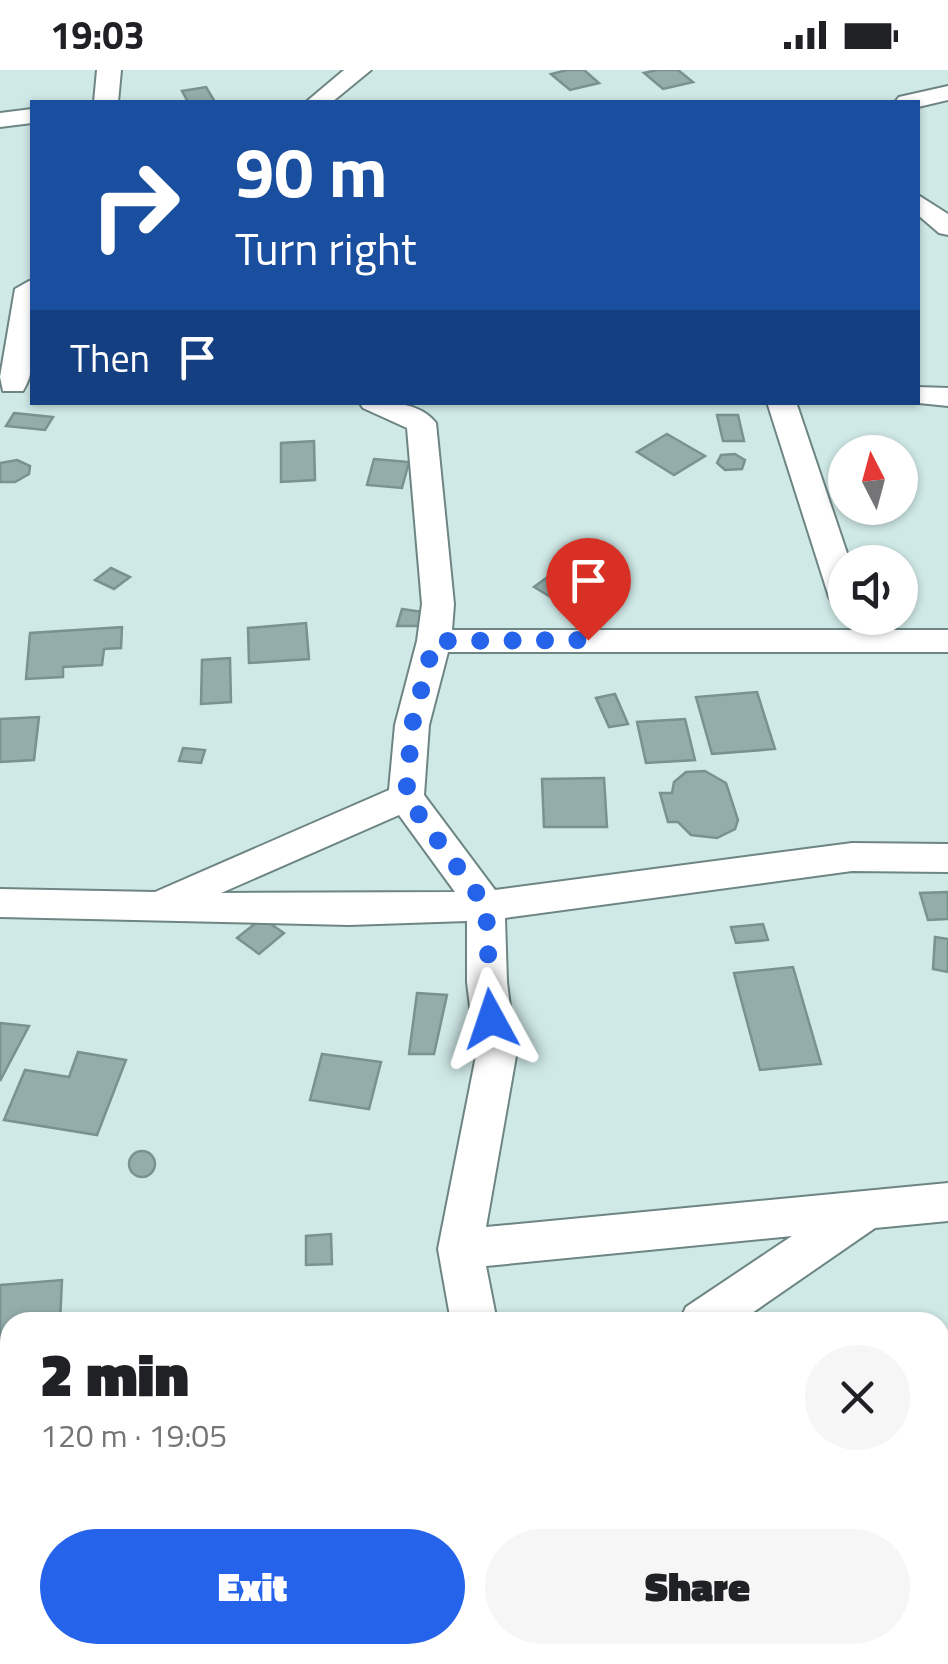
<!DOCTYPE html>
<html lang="en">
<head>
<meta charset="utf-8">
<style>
	:root { --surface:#fff; --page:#f6f6f6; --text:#202124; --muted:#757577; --accent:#2563eb }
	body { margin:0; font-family:"Titillium Web",sans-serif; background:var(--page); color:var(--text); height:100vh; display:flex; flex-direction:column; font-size:38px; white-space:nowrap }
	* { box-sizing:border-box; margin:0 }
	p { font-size:32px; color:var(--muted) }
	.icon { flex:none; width:55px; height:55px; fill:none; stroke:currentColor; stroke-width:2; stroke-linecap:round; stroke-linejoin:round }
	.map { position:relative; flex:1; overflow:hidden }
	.sheet { position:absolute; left:0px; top:1242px; width:950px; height:352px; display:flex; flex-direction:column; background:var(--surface); border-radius:30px 30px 0 0; box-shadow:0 2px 8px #0004 }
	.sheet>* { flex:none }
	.guide { position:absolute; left:30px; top:30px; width:890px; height:305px; border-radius:0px; box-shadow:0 2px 8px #0004; background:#1a4fa0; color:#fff; overflow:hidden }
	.needle { width:65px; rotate:354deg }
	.tools { position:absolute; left:828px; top:365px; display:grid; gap:20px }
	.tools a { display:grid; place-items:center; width:90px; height:90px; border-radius:50%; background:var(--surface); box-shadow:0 2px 8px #0004; font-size:50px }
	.pin { position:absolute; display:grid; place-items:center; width:85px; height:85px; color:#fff; margin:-102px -42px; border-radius:50% 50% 50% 0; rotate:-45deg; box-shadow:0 0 10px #0007 }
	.pin .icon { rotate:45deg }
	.me { position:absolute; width:110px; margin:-55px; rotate:355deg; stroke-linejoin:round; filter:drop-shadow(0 0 8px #0008) }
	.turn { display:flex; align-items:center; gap:35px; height:210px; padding:0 40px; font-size:45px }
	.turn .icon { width:130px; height:130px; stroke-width:2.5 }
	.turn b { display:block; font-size:70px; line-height:85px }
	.then { display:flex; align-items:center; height:95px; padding:0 40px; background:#0003; gap:20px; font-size:38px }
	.round { display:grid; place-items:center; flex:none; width:105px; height:105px; border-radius:52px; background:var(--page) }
	.overview { display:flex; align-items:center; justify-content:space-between; height:170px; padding:0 40px }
	h1 { font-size:60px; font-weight:800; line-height:75px }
	.cta { display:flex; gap:20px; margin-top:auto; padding:20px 40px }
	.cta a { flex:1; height:115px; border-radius:60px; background:var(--accent); color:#fff; font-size:40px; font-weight:800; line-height:115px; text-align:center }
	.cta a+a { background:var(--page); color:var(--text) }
	.status { display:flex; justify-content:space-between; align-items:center; height:70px; padding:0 50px; background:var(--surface); direction:ltr }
	.status svg { height:28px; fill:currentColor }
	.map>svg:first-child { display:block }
	.building { fill:#94adab; stroke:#79918f; stroke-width:2.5 }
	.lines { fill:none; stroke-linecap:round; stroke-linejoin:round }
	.street-casing { stroke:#6d8583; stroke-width:4 }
	.street { fill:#fff; fill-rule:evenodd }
	.route { stroke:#2563eb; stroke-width:18; stroke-dasharray:0 32.4 }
</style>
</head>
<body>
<div class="status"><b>19:03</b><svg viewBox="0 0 49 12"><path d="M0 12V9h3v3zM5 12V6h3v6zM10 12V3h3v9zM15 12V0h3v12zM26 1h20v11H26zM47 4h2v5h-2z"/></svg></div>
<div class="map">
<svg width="948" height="1594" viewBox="0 0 948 1594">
	<rect width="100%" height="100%" fill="#cfe9e7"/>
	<!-- building -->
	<g class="building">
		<polygon points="567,0 584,0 599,13 570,20 551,4"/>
		<polygon points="657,0 678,0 693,12 663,19 644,3"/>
		<polygon points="206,17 215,32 188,32 182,21"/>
		<polygon points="14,343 53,347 45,360 6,356"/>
		<polygon points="717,345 738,345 744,371 723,371"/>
		<polygon points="667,364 705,386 674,405 637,382"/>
		<polygon points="314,371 315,410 281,412 281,373"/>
		<polygon points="735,384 745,390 742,399 725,400 717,393 721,385"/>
		<polygon points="374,389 409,392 402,418 367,415"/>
		<polygon points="17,390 30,396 29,404 15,412 0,412 0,393"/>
		<polygon points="111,498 130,507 114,519 95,510"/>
		<polygon points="549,506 564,515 549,526 534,517"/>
		<polygon points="402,539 423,542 418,556 397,556"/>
		<polygon points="306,553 309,589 249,593 248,558"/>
		<polygon points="122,557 121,578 104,579 102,595 63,597 63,607 26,609 30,563"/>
		<polygon points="230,588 231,632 201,634 202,590"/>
		<polygon points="757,622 775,679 712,684 696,627"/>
		<polygon points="615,624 628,654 609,657 596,628"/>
		<polygon points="39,647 34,690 0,692 0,649"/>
		<polygon points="685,649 695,690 646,693 637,652"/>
		<polygon points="183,678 205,680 201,693 179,691"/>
		<polygon points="705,701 726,713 738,750 735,759 717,768 691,765 678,752 668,752 660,723 672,723 674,712 686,702"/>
		<polygon points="604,708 607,757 544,757 542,709"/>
		<polygon points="948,822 948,849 928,850 920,823"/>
		<polygon points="262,848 284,863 259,884 237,868"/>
		<polygon points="763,854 768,870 736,873 731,857"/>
		<polygon points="935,867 948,869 948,902 933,899"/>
		<polygon points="793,897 821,994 760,1000 734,903"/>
		<polygon points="417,923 447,925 434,984 409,984"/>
		<polygon points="0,953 29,956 0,1011"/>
		<polygon points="78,982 126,990 97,1065 4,1050 25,1000 69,1007"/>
		<polygon points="322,984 381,992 369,1039 310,1030"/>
		<circle cx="142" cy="1094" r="13"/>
		<polygon points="331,1164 332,1194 306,1195 306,1166"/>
		<polygon points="62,1210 60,1252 10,1252 10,1315 0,1316 0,1215"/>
	</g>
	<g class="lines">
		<defs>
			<g id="street">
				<polygon points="97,0 121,0 118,32 94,32"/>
				<polygon points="344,0 371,0 332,32 306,32"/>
				<polygon points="948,16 948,30 918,37 918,32 895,32 899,27"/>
				<polygon points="32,39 32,53 0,57 0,43"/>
				<polygon points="918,125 948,144 948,165 939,163 918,145"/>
				<path d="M29 211 32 212C32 244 41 293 23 321H3L0 307 15 219Z"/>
				<polygon points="918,317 948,318 948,336 909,332 918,332"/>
				<path d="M359 332C384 332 418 330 436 353L454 534 452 560H948V582H448L429 655 424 725 495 820 852 773 948 774V802L852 801 505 848 507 912 516 986 486 1157 948 1113V1151L875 1158 739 1252H679L686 1237 792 1166 486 1196 497 1252H451L438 1179 476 986 467 912V851L349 855 0 847V819L155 822 389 720 395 655 417 571 422 534 407 358 363 338ZM399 745 455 822 221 823Z"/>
				<polygon points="767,332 796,332 850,492 845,492 845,538 833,534 829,527"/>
				<polygon points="0,1529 10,1532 10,1584 0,1581"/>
				<polygon points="940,1549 948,1550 948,1594 924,1594 918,1585 940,1585"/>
				<polygon points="73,1585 139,1585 135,1594 77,1594"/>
				<polygon points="239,1585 495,1585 499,1594 243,1594"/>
				<polygon points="581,1585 720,1585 716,1594 577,1594"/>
			</g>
		</defs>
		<!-- street casing -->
		<use href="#street" class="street-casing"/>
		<!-- street -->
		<use href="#street" class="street"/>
	</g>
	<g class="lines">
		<!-- route -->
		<polyline class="route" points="491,949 486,836 406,727 412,655 434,571 588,570"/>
	</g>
</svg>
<div class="tools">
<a><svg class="needle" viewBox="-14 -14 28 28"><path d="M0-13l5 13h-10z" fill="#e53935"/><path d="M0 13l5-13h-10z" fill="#757577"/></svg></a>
<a><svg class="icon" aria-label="sound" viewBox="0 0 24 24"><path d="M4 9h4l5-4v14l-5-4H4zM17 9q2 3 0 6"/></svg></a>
</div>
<div class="pin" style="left:588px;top:570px;background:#d93025"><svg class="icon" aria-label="arrive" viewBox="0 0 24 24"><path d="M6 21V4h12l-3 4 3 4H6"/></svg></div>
<svg class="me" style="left:491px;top:949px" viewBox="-20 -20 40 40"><path d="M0-17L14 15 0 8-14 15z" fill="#2563eb" stroke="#fff" stroke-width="4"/></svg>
<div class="guide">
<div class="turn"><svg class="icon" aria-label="right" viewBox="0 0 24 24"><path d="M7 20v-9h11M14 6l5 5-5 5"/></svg><div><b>90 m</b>Turn right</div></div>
<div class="then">Then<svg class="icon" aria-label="arrive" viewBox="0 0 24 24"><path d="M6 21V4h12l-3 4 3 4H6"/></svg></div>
</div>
<section class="sheet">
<div class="overview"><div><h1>2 min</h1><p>120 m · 19:05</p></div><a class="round"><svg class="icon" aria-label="close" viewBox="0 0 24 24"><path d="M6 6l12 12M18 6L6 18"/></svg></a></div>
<div class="cta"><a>Exit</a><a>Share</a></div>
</section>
</div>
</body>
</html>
